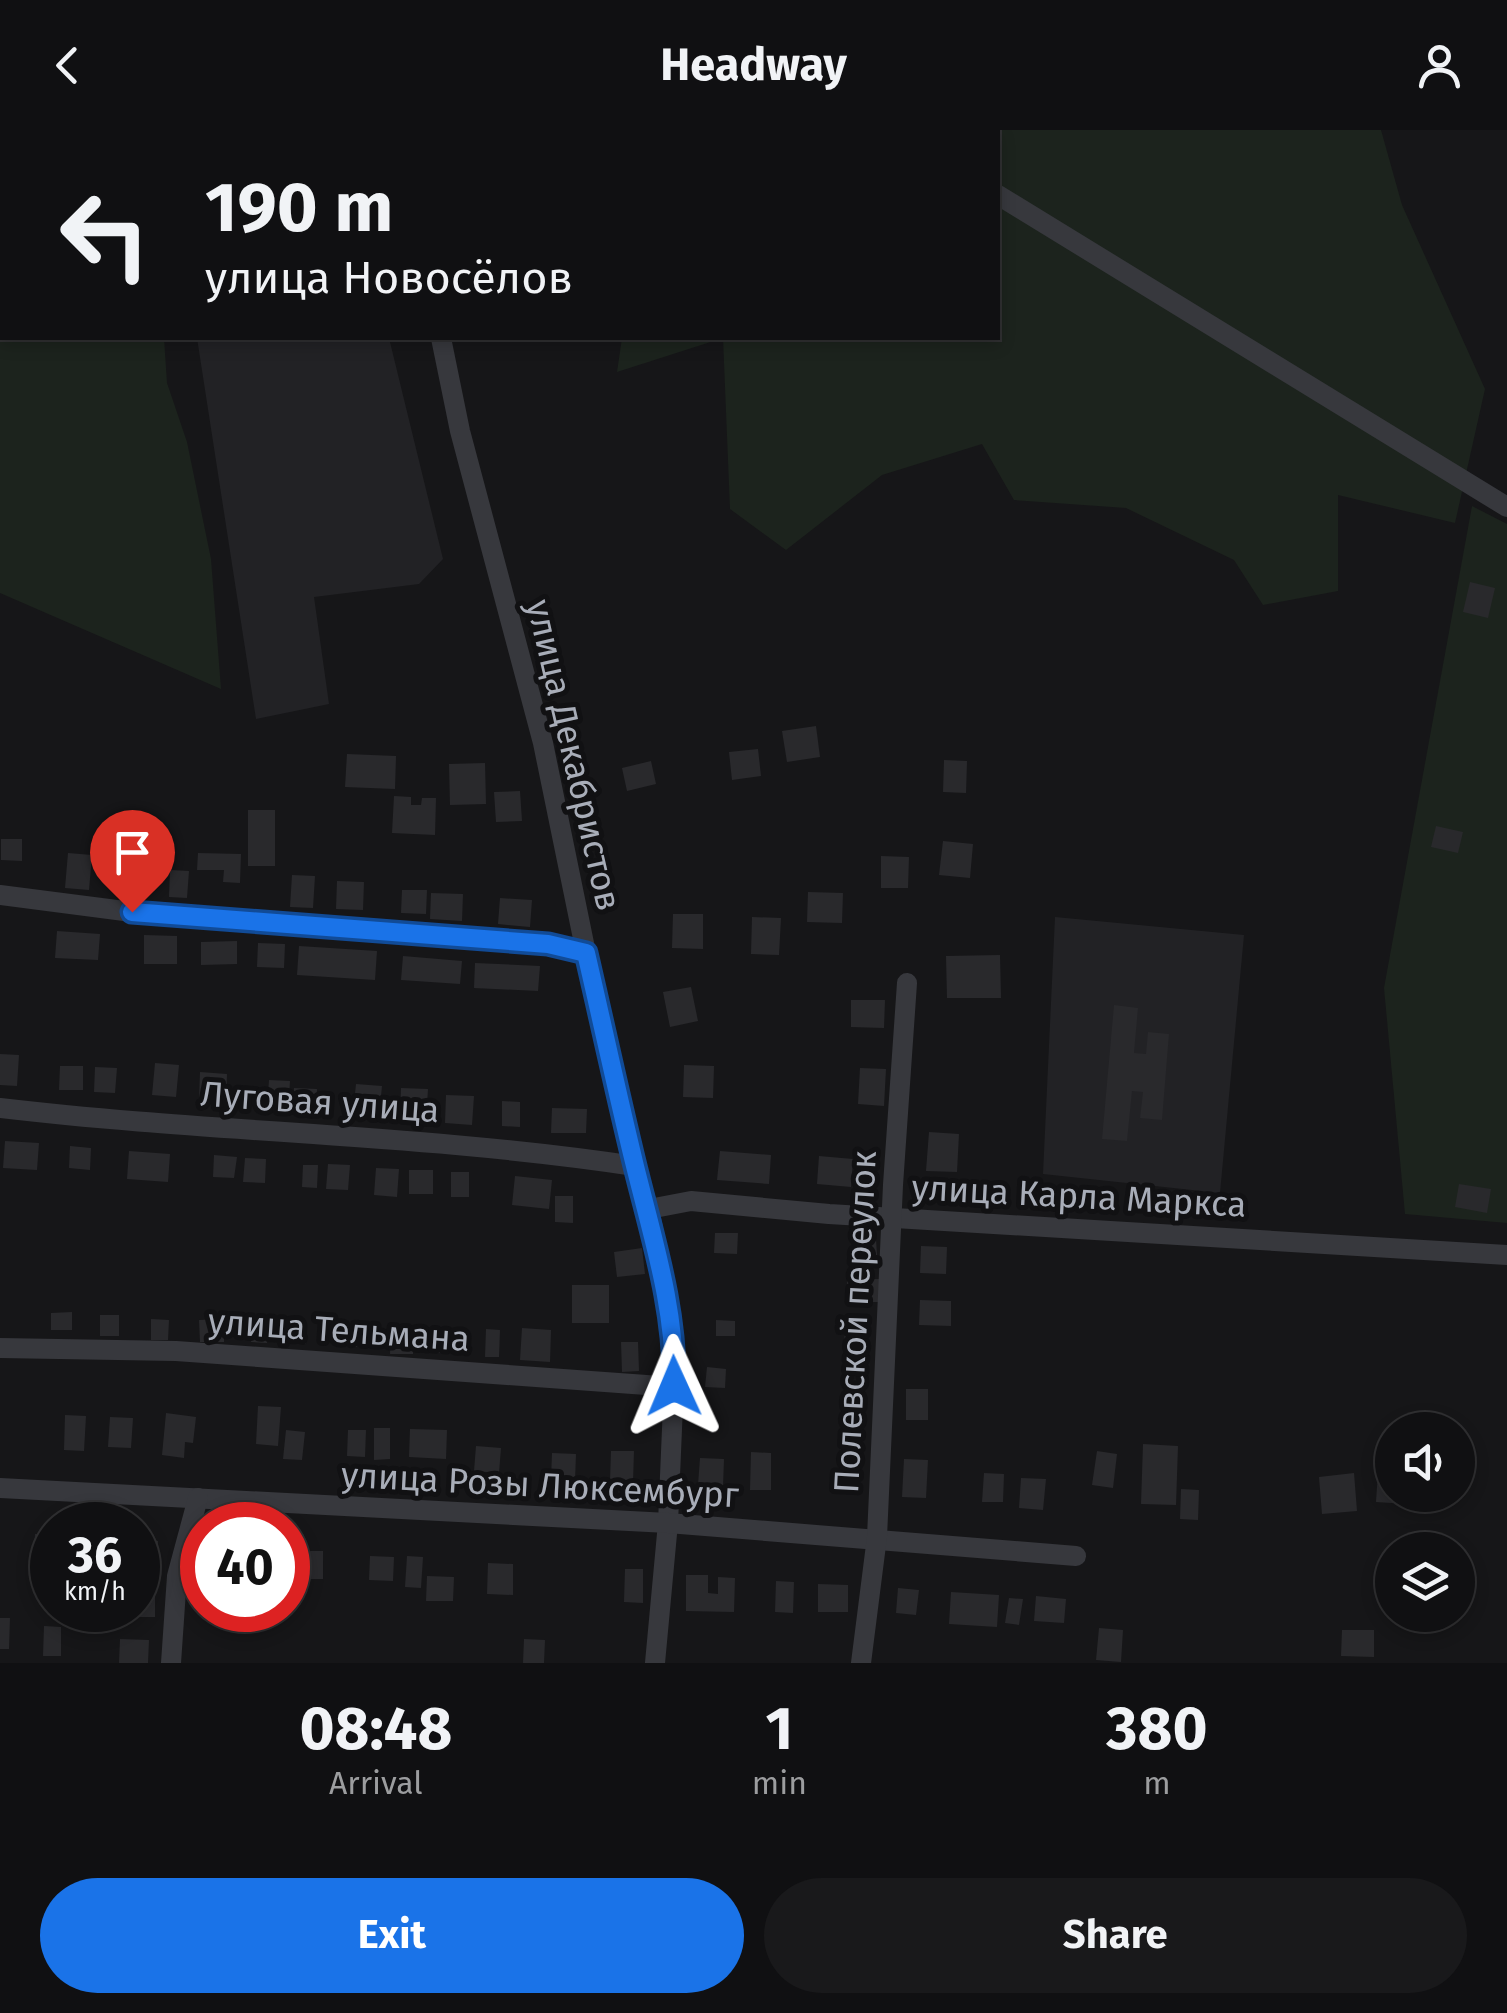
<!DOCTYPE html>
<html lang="en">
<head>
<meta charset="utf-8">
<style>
	:root { --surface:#101012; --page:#19191b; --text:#f1f3f6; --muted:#9c9d9f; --line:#303032; --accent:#1a73e8 }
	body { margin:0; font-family:"Fira Sans",sans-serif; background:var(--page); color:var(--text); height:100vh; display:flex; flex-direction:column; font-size:38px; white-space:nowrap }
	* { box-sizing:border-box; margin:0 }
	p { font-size:32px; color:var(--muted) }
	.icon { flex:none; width:55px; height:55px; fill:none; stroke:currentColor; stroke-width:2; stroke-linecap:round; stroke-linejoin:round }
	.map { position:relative; height:1533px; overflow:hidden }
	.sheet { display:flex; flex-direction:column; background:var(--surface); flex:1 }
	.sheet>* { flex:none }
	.banner { position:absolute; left:0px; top:0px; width:1000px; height:210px; box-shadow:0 5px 15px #0003,0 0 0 2px var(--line); background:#101012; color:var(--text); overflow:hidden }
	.buttons { position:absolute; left:1375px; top:1282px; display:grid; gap:20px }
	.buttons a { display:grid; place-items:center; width:100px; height:100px; border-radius:50%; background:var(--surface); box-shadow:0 5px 15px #0003,0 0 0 2px var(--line); font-size:50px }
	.speed { position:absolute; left:30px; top:1372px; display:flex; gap:20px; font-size:50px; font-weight:700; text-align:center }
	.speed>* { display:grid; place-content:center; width:130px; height:130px; border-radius:50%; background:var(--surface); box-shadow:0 5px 15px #0003,0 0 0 2px var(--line); line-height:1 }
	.speed small { font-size:25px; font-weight:400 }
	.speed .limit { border:15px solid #d22; background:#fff; color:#111 }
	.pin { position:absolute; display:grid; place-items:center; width:85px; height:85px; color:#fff; margin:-102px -42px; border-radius:50% 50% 50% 0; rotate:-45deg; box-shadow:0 0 10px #0007 }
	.pin .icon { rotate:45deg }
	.me { position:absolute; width:110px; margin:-55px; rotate:359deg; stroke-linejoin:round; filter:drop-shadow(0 0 8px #0008) }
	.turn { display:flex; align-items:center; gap:35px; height:210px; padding:0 40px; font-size:45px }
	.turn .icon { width:130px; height:130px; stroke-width:2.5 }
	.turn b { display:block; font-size:70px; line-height:85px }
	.eta { display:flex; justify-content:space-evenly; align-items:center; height:170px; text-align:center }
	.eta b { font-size:60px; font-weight:700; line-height:70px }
	.cta { display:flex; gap:20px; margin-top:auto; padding:20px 40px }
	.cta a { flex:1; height:115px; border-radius:60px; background:var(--accent); color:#fff; font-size:40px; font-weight:700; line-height:115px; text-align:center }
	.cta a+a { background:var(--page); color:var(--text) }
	header { display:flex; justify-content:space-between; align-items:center; height:130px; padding:0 40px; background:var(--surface); font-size:45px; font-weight:700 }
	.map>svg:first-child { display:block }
	.built { fill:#222225 }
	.green { fill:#1c231d }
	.building { fill:#29292c }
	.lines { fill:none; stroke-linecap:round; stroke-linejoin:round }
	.minor { stroke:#37383d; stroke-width:20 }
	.route-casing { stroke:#114b97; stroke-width:25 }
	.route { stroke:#1a73e8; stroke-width:18 }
	.labels { text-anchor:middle; stroke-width:10; stroke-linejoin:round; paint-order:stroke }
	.street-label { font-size:35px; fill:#a8adb8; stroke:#111113 }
</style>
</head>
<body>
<header><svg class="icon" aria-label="back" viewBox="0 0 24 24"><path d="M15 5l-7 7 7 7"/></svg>Headway<svg class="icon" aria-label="person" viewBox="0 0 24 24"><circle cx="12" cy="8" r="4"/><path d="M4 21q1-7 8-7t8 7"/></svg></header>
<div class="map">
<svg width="1507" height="1533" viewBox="0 0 1507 1533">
	<rect width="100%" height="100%" fill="#161618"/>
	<!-- built -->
	<g class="built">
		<polygon points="197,208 389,208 443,429 419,454 314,467 329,574 256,589"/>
		<polygon points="1055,787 1244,805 1220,1063 1043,1044"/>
	</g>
	<!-- green -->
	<g class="green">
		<polygon points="0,0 156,0 156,2 2,2 2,208 164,208 167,253 187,312 211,429 221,559 0,463"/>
		<polygon points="672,0 1381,0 1402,75 1485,259 1455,393 1338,365 1338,461 1263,475 1234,430 1126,378 1014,370 982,314 882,345 786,420 730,379 723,208 617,242 622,208 998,208 998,2"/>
		<polygon points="1472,376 1507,394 1507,1093 1405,1084 1384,858"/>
	</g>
	<!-- building -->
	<g class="building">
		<polygon points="1470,452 1495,458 1488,488 1463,482"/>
		<polygon points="816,596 820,627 787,632 782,601"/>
		<polygon points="758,619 761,646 732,650 729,622"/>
		<polygon points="347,624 396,626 395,659 345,657"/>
		<polygon points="944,630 967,631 966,663 943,662"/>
		<polygon points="651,631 656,654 627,661 622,638"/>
		<polygon points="485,633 486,674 450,675 449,634"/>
		<polygon points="520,661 522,691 496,692 494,662"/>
		<polygon points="394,666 411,667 411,675 421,675 422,668 436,668 435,705 392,703"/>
		<rect x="248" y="680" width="27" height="56"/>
		<polygon points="1436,696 1463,702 1458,723 1431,717"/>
		<polygon points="1,709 22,709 22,731 1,730"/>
		<polygon points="943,711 973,714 970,748 939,745"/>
		<polygon points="102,721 127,721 126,750 102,750"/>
		<polygon points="68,723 92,725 89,760 65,758"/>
		<polygon points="198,723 241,724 240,753 223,752 224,740 197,740"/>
		<polygon points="881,726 909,727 908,758 881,758"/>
		<polygon points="170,740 189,741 187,768 169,767"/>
		<polygon points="292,745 315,746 313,778 290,777"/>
		<polygon points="337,751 364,752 363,780 336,779"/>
		<polygon points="402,760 427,760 426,784 401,783"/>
		<polygon points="808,762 843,763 842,793 807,792"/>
		<polygon points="431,763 463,764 462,791 430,789"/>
		<polygon points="500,768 532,770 530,797 498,794"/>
		<polygon points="673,784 703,784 703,819 672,818"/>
		<polygon points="752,787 781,788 779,825 751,824"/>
		<polygon points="57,801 100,804 98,830 55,828"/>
		<polygon points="144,805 177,806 177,834 144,834"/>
		<polygon points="237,811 237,834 201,835 201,812"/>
		<polygon points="258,813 285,814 284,838 257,837"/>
		<polygon points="299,816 377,821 375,850 297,845"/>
		<polygon points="1000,825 1001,868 947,868 946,826"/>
		<polygon points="403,826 462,831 460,854 401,850"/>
		<polygon points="475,833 540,836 538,861 474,858"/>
		<polygon points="691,857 698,891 670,897 663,862"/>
		<polygon points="851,870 885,870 884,898 851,897"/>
		<polygon points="1114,875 1138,878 1134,923 1146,924 1148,902 1169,904 1162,990 1140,988 1143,962 1132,961 1127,1011 1102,1009"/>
		<polygon points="0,924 19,925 17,956 0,955"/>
		<polygon points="155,933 179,935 176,967 152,965"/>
		<polygon points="684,935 714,936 713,968 683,967"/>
		<polygon points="60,936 83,936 83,960 59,960"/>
		<polygon points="95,937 117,938 115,963 94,962"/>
		<polygon points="860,938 886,939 884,976 858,974"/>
		<polygon points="200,942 227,944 226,971 199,970"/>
		<polygon points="269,950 290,951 288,981 267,979"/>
		<polygon points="356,954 382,956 379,986 353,983"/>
		<polygon points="294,958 317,959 316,976 293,975"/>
		<polygon points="401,958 428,959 426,991 400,989"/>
		<polygon points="446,965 474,966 472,995 445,993"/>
		<polygon points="502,971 520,972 520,997 502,996"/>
		<polygon points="552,978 587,979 586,1003 551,1003"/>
		<polygon points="929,1002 959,1004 957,1042 926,1041"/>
		<polygon points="5,1011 39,1013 37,1040 3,1038"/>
		<polygon points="70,1016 91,1018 90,1040 69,1038"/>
		<polygon points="129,1021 170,1024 168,1052 127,1049"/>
		<polygon points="720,1021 771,1025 769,1054 717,1050"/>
		<polygon points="214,1025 237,1027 234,1048 213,1047"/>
		<polygon points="819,1026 853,1029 851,1057 817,1054"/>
		<polygon points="245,1028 266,1029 265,1053 243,1052"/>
		<polygon points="328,1034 350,1035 348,1060 326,1059"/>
		<polygon points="303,1035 318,1035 317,1058 302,1057"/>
		<polygon points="376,1038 399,1039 397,1067 374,1065"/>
		<rect x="409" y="1040" width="24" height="24"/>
		<rect x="451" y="1042" width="18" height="25"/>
		<polygon points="515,1046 552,1050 549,1079 512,1075"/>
		<polygon points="1459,1054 1491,1059 1487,1083 1455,1077"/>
		<polygon points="555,1066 573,1066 573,1093 555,1092"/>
		<polygon points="715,1103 738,1103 737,1124 714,1123"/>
		<polygon points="855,1109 876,1109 877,1125 856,1125"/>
		<polygon points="921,1116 947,1117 946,1144 920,1143"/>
		<polygon points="642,1118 645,1144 617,1147 614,1122"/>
		<polygon points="880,1149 880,1172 847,1172 847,1150"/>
		<rect x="572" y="1155" width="37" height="38"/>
		<polygon points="920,1170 951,1171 951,1196 919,1195"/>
		<polygon points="72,1182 72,1200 51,1200 51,1183"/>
		<polygon points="254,1184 270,1185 267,1213 251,1212"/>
		<rect x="100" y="1185" width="19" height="21"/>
		<polygon points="151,1189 169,1190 168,1210 151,1210"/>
		<polygon points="224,1189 224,1212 200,1212 199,1190"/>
		<polygon points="716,1190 735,1191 735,1206 716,1206"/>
		<polygon points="342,1194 357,1194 357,1217 341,1216"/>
		<polygon points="845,1194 868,1194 867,1218 844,1217"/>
		<polygon points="291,1196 306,1197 306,1214 290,1213"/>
		<polygon points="522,1198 551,1200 550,1232 520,1230"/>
		<polygon points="486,1199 500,1200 499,1227 485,1227"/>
		<polygon points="391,1200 413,1201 413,1224 390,1224"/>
		<polygon points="437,1201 457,1201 456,1223 437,1223"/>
		<polygon points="621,1212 638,1212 639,1241 622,1242"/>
		<polygon points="707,1237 726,1239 725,1258 705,1257"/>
		<rect x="906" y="1259" width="22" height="31"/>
		<polygon points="258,1276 281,1277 278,1316 256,1314"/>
		<polygon points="166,1283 196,1287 193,1313 185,1312 184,1328 162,1325"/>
		<polygon points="65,1285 86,1286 84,1321 64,1320"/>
		<polygon points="110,1287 133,1288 131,1318 108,1317"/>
		<polygon points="374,1298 390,1298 390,1329 374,1330"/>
		<polygon points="410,1299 447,1300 446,1329 409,1327"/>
		<polygon points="286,1300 305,1302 302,1330 283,1329"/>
		<polygon points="348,1300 366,1300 365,1327 347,1326"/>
		<polygon points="841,1311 861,1313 858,1353 838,1351"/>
		<polygon points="1143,1314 1178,1316 1176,1375 1141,1374"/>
		<polygon points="476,1316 501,1318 499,1343 474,1341"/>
		<polygon points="611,1321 634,1321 633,1352 610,1351"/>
		<polygon points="1097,1321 1117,1324 1113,1358 1092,1355"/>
		<polygon points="751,1322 771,1323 771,1360 750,1360"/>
		<polygon points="552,1323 576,1324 575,1351 551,1350"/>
		<polygon points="700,1328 724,1329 723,1357 698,1355"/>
		<polygon points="904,1329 928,1330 926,1368 902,1367"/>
		<polygon points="1378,1341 1392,1342 1392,1365 1422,1365 1422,1375 1376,1372"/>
		<polygon points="984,1343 1004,1344 1003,1372 982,1372"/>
		<polygon points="1354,1343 1357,1381 1322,1384 1319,1347"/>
		<polygon points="1021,1348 1046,1349 1043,1380 1019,1378"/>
		<polygon points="1181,1359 1199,1360 1198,1390 1180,1389"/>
		<polygon points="35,1404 52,1405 52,1432 33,1431"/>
		<rect x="138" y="1411" width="20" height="23"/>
		<rect x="295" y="1421" width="28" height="28"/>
		<polygon points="370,1426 394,1427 393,1451 369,1450"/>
		<polygon points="407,1426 423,1427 421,1458 405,1457"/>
		<polygon points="488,1433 513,1434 513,1465 487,1464"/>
		<polygon points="625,1439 643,1439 643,1473 624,1472"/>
		<polygon points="686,1445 708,1445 708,1463 718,1464 718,1447 735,1448 734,1482 686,1481"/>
		<polygon points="427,1446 454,1447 453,1471 426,1471"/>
		<polygon points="776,1451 794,1452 793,1483 775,1482"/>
		<polygon points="818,1454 848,1455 848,1482 818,1482"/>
		<polygon points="898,1458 919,1460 916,1485 896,1483"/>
		<polygon points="138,1461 155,1461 155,1487 133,1487 133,1480 138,1480"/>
		<polygon points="951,1462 999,1465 997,1497 949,1494"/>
		<polygon points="1036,1466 1066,1469 1064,1493 1034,1491"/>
		<polygon points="1009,1468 1023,1469 1019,1495 1005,1493"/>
		<polygon points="0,1488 10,1488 9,1519 0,1519"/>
		<polygon points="44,1496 61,1497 61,1526 43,1526"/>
		<polygon points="1099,1498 1123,1500 1121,1532 1096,1530"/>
		<polygon points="1342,1500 1374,1500 1374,1527 1341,1526"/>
		<polygon points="120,1509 149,1510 148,1533 119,1533"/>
		<polygon points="524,1509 545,1510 544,1533 523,1533"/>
	</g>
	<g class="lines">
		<!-- minor -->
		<g class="minor">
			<polyline points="400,0 400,2"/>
			<polyline points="893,0 897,2"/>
			<polyline points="998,65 1507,377"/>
			<polyline points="441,208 460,301 543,613 586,823 635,1036 649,1079 672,1192 675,1228 668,1393 655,1533"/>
			<polyline points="0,765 132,782 548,813 586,823"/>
			<path d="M0 978C211 1003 424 1004 635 1036"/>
			<polyline points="649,1079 691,1071 829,1084 1507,1125"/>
			<polyline points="0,1218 176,1221 674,1257"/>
			<polyline points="0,1358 668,1393 1076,1426"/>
			<polyline points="171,1533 177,1446 198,1368"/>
			<polyline points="861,1533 877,1407 893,1055 907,853"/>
		</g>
	</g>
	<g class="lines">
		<defs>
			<path id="route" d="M132 782 548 814 586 823C602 892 617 962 634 1032 652 1106 676 1179 674 1256"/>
		</defs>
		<!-- route casing -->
		<use href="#route" class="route-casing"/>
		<!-- route -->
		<use href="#route" class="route"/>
	</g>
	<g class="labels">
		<!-- street labels -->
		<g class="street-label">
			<text transform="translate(574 625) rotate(77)" y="12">улица Декабристов</text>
			<text transform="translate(320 972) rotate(4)" y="12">Луговая улица</text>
			<text transform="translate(1079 1066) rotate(3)" y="12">улица Карла Маркса</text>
			<text transform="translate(855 1192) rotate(-87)" y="12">Полевской переулок</text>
			<text transform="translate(339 1200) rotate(4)" y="12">улица Тельмана</text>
			<text transform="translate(540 1355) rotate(3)" y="12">улица Розы Люксембург</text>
		</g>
	</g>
</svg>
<div class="buttons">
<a><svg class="icon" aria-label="sound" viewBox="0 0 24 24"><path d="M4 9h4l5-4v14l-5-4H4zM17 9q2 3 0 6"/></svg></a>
<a><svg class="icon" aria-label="layers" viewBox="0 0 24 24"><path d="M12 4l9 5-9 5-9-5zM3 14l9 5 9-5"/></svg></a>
</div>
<div class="speed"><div>36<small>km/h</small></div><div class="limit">40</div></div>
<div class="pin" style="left:132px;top:782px;background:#d93025"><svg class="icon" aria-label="arrive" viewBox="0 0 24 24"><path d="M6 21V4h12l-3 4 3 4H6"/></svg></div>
<svg class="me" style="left:674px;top:1256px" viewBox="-20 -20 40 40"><path d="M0-17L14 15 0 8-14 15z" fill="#1a73e8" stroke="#fff" stroke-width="4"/></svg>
<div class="banner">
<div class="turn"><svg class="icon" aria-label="left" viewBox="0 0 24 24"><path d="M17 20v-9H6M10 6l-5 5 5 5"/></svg><div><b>190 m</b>улица Новосёлов</div></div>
</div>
</div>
<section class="sheet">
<div class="eta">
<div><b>08:48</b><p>Arrival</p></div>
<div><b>1</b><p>min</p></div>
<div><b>380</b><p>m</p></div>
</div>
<div class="cta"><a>Exit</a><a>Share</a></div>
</section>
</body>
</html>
